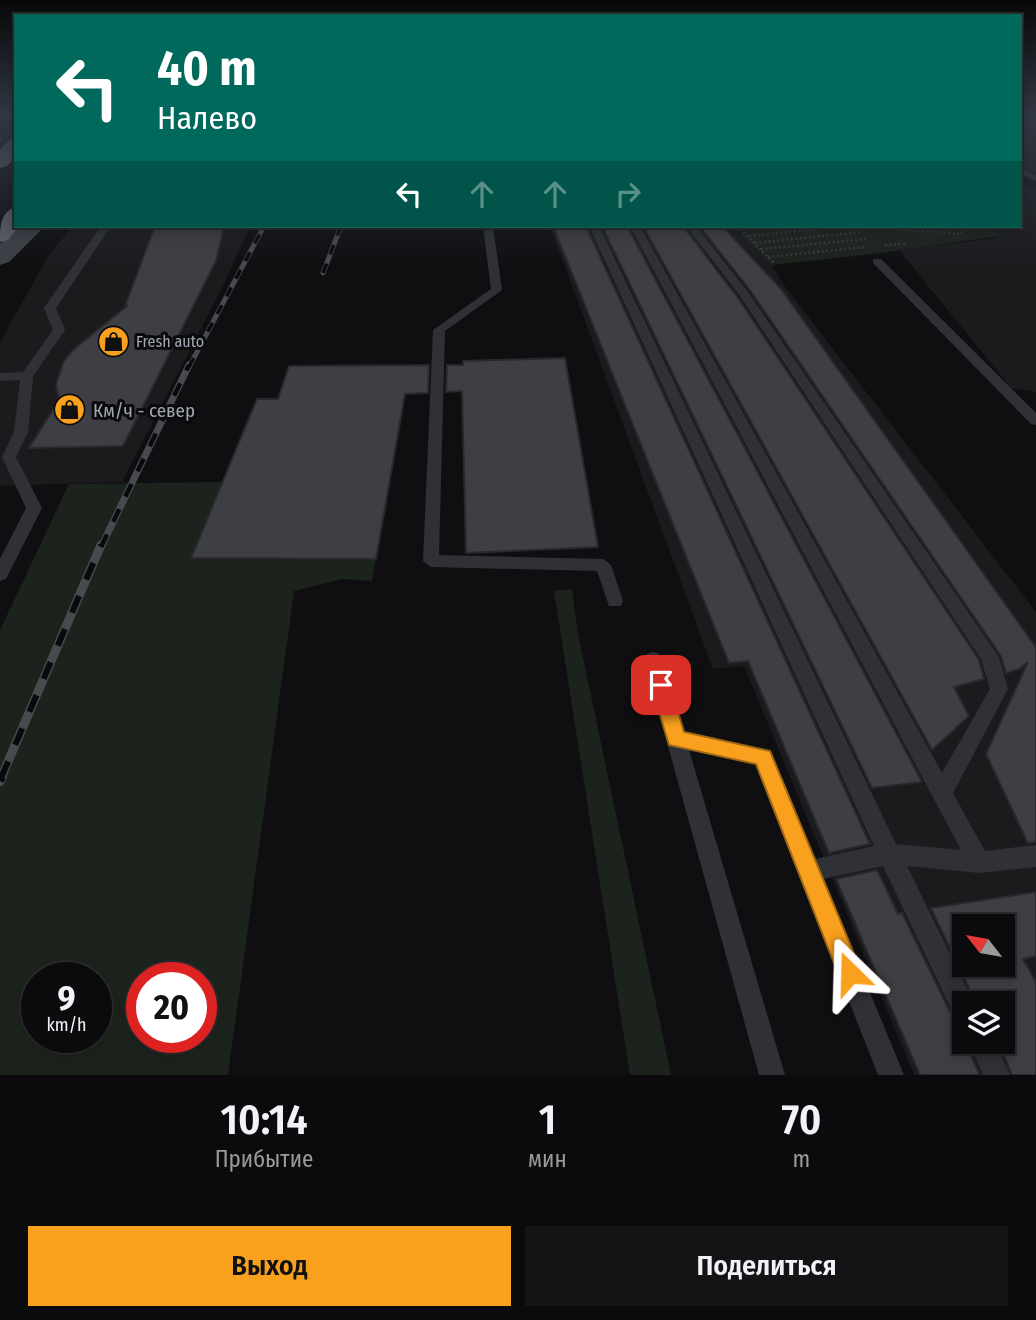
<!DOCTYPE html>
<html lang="ru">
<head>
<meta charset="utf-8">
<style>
	:root { --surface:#0b0b0d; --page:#141416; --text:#f1f3f6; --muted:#9a9b9d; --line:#2b2b2e; --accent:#f9a11f }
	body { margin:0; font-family:"Fira Sans Condensed",sans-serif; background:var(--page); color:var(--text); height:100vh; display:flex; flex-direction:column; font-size:26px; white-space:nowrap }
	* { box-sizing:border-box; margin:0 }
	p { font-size:23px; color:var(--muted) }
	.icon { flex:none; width:38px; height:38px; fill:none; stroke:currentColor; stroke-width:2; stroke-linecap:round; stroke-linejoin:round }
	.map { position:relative; height:1075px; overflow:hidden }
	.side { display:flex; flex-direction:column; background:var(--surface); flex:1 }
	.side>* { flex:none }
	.hud { position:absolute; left:14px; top:14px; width:1008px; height:214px; border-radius:0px; box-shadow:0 4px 10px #0003,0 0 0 2px var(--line); background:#00695c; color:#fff; overflow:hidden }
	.needle { width:46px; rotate:301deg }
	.fabs { position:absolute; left:952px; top:914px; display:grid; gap:14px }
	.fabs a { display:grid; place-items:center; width:63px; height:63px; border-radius:0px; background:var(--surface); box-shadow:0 4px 10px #0003,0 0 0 2px var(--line); font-size:35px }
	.speed { position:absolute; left:21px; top:962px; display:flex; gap:14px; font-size:35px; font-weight:700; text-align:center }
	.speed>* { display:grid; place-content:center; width:91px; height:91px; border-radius:50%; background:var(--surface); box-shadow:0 4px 10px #0003,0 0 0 2px var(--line); line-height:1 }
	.speed small { font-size:18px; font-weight:400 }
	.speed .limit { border:10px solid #d22; background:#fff; color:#111 }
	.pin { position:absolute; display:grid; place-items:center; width:60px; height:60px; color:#fff; margin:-30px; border-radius:14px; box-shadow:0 4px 10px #0006 }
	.me { position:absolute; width:77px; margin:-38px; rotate:338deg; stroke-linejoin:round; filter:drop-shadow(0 0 5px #0008) }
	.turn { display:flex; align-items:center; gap:24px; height:147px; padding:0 28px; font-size:32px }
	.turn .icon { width:91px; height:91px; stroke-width:2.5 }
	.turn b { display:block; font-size:49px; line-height:60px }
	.lanes { display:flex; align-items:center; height:66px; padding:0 28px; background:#0003; justify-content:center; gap:35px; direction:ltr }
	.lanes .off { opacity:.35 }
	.eta { display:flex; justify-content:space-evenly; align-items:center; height:119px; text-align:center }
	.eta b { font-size:42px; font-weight:600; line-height:49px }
	.cta { display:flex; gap:14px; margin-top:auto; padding:14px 28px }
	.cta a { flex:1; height:80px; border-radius:0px; background:var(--accent); color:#111; font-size:28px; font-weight:600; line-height:80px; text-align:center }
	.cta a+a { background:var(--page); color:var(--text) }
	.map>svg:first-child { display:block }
	.built { fill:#1b1b1e; fill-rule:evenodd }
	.green { fill:#1c231c; fill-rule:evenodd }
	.building { fill:#3e3f44; stroke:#29292d; stroke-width:2; fill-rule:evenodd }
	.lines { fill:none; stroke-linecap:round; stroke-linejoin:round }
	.path { stroke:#36383d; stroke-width:2.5; stroke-dasharray:2 2.5; stroke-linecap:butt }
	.lane { fill:#303136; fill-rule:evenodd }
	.secondary { fill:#3e4146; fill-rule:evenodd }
	.highway { fill:#5c6067; fill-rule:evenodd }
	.rail-far3-casing { stroke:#474a4f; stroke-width:5 }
	.rail-far2-casing { stroke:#474a4f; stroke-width:7 }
	.rail-far1-casing { stroke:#474a4f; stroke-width:9 }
	.rail-casing { stroke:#474a4f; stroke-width:10 }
	.rail-far3 { stroke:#0a0a0c; stroke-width:3.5; stroke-dasharray:10; stroke-linecap:butt }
	.rail-far2 { stroke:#0a0a0c; stroke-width:4.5; stroke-dasharray:14; stroke-linecap:butt }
	.rail-far1 { stroke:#0a0a0c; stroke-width:6; stroke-dasharray:18; stroke-linecap:butt }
	.rail { stroke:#0a0a0c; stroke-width:8; stroke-dasharray:23; stroke-linecap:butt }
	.route { fill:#f9a11f; stroke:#a26914; stroke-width:2 }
	.labels { text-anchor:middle; stroke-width:6; stroke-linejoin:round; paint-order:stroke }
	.far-poi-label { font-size:16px; fill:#a0a7b2; stroke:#0a0a0c; text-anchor:start }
	.poi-label { font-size:19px; fill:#a0a7b2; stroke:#0a0a0c; text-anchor:start }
</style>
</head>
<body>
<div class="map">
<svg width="1036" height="1075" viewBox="0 0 1036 1075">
	<rect width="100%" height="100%" fill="#0f0f11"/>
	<!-- built -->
	<g class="built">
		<polygon points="1020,116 1036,116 1036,173 1020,166"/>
		<polygon points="1020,184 1036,189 1036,392 1011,388 899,250 996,238 998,235 989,226 1020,226"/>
		<polygon points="73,226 250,226 224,284 122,482 0,486 0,342 49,255"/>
		<path d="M550 226 736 227 772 265 786 288 1036 612V1075H914L744 666 713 669ZM964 926H1003V964H964ZM964 1003H1003V1041H964Z"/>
	</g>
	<!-- green -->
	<g class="green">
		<polygon points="734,226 989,226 999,236 880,253 772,265"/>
		<path d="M223 482 192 558 376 559 372 581 342 579 294 591 228 1075H0V630L69 484ZM37 978H96V1038H37ZM142 978H201V1038H142Z"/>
		<polygon points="572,589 578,634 671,1075 630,1075 554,591"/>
	</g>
	<!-- building -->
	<g class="building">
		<polygon points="155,226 224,226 216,261 123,446 29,448 59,400 56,384 64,361 73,350 128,305 125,306"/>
		<polygon points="553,226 586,226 870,844 829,853 748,661 729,663"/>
		<polygon points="602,226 627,226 922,782 872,788"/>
		<polygon points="643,226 682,226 686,230 738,298 979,660 984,679 954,687 969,716 932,750"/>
		<polygon points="722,226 781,289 1035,646 1036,644 1036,842 1028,843 986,754 1028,662 1019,669 1006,673 1001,656 750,290 701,228"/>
		<polygon points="565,358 598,547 466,553 462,391 446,392 447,365 463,365 463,361"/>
		<polygon points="429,365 428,393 405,394 376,559 191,558 257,399 278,399 289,366"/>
		<polygon points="877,870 898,914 902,913 953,1018 964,1022 964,1041 980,1075 920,1075 836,879"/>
		<path d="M1036 892V956L1023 959 1036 982V1075H1012L998 1041H1003V1003H976L931 908ZM964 926H1003V964H964Z"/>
	</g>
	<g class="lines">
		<!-- path -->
		<g class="path">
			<polyline points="737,226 775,264"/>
			<polyline points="854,226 961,234 963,226"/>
			<polyline points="743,229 777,226"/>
			<polyline points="749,236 849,226"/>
			<polyline points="755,243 860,232"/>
			<polyline points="885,245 905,244"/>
			<polyline points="761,249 868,239"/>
			<polyline points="768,257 866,247"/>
		</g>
		<!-- lane -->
		<g class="lane">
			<polygon points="1020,119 1036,124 1036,128 1020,124"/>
			<polygon points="1020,168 1036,175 1036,181 1020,174"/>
			<polygon points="101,226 111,226 56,308 65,330 33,376 28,432 16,457 42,508 8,575 6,579 0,581 0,559 26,508 2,457 14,432 20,380 0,381 0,373 23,372 53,330 44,308"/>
			<polygon points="483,226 493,226 502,290 445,331 439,555 603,559 611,565 623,601 621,606 609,606 597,571 431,567 423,561 433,330 491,289"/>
			<polygon points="589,226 599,226 896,844 961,850 630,226 640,226 942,773 990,689 981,659 740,296 686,226 696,226 748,292 999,657 1008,689 953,793 985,851 1036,845 1036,867 979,873 907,866 974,1003 964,1003 964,1020 955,1017 883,866 823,879 904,1075 878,1075 756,764 689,750 785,1075 759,1075 644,659 647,654 653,652 659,654 662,659 684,732 770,751 815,859 874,846"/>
			<polygon points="873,259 881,259 1036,413 1036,425 1031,424 873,263"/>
			<polygon points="968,1041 995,1041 1010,1075 983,1075"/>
		</g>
		<!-- secondary -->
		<polygon class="secondary" points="19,226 45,226 9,262 0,265 0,244"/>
		<!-- highway -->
		<g class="highway">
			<polygon points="16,138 16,157 7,166 0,168 0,150 9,140"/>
			<path d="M16 207V226H19L8 240 0 242C0 227 0 212 16 207Z"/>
		</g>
		<defs>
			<g id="rail-far3">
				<polyline points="323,273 341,226"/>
				<polyline points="189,367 264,226"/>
			</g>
			<polyline id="rail-far2" points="101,547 189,365"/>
			<polyline id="rail-far1" points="1,778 101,545"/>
			<polyline id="rail" points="0,781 2,777"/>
		</defs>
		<!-- rail-far3 casing -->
		<use href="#rail-far3" class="rail-far3-casing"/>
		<!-- rail-far2 casing -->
		<use href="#rail-far2" class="rail-far2-casing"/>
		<!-- rail-far1 casing -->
		<use href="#rail-far1" class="rail-far1-casing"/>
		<!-- rail casing -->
		<use href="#rail" class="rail-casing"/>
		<!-- rail-far3 -->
		<use href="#rail-far3" class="rail-far3"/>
		<!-- rail-far2 -->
		<use href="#rail-far2" class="rail-far2"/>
		<!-- rail-far1 -->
		<use href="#rail-far1" class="rail-far1"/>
		<!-- rail -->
		<use href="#rail" class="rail"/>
	</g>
	<!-- sky -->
	<linearGradient id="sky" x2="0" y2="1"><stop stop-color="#080809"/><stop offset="0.43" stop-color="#313743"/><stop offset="1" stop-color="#313743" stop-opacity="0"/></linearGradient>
	<rect width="1036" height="267" fill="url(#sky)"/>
	<!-- route -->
	<polygon class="route" points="661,678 667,680 670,685 684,732 770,751 862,973 858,981 850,985 841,981 756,764 669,745 651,685 654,680"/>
	<!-- icons -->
	<defs>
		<symbol id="shop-disc" viewBox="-11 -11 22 22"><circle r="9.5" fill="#f9a11f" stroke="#0a0a0c"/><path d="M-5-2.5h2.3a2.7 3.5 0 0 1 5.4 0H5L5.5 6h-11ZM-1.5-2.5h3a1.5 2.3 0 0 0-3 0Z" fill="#111"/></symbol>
	</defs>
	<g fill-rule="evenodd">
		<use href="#shop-disc" x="96" y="324" width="35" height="35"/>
		<use href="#shop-disc" x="52" y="392" width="35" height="35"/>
	</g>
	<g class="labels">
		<!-- far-poi labels -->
		<g class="far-poi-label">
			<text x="136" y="347">Fresh auto</text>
		</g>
		<!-- poi labels -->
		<g class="poi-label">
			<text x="93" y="417">Км/ч - север</text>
		</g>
	</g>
</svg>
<div class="fabs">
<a><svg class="needle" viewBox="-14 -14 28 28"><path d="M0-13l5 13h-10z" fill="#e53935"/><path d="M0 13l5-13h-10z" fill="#9a9b9d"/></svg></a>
<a><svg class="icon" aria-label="layers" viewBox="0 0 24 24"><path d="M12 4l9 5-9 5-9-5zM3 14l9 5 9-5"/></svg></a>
</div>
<div class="speed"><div>9<small>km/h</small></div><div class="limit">20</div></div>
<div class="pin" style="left:661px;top:685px;background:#d93025"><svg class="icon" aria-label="arrive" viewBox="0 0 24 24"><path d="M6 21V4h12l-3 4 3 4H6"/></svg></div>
<svg class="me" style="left:850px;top:973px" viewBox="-20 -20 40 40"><path d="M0-17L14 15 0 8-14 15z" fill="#f9a11f" stroke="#fff" stroke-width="4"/></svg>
<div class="hud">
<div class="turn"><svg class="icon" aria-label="left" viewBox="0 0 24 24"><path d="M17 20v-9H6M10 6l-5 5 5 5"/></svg><div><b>40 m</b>Налево</div></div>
<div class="lanes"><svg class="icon" aria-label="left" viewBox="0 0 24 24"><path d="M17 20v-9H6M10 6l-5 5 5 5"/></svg><svg class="icon off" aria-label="ahead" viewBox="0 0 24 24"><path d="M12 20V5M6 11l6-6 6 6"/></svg><svg class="icon off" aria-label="ahead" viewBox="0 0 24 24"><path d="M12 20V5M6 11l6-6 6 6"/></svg><svg class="icon off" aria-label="right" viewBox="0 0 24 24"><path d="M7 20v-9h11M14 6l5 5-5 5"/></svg></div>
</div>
</div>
<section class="side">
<div class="eta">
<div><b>10:14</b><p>Прибытие</p></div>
<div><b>1</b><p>мин</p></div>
<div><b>70</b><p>m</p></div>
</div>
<div class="cta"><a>Выход</a><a>Поделиться</a></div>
</section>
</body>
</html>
